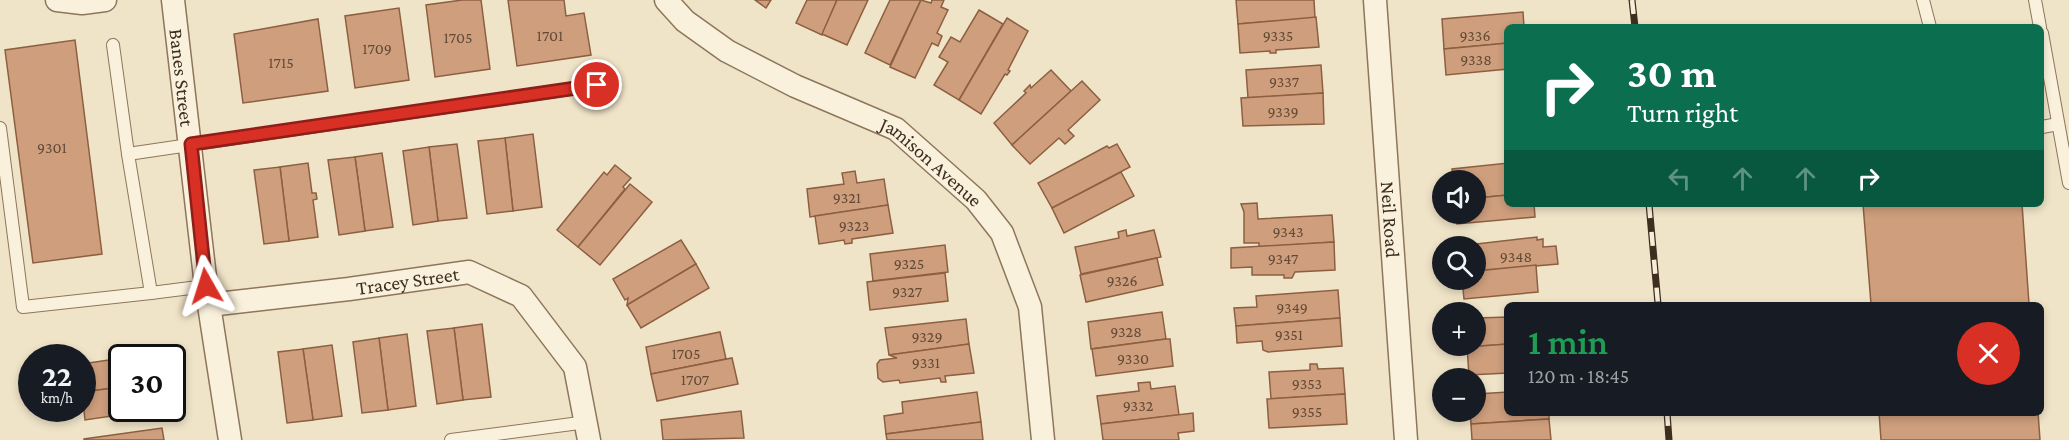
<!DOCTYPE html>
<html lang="en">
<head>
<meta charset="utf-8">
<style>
	:root { --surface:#171b24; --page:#20242c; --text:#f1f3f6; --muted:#9ea1a6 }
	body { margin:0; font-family:"Crimson Pro",serif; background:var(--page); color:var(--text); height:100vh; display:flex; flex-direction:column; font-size:22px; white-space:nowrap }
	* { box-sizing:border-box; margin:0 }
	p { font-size:20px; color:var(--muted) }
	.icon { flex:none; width:33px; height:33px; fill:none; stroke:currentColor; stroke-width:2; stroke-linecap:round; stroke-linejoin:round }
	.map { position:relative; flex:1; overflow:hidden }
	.sheet { position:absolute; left:1504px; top:302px; width:540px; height:114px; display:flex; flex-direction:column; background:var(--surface); border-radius:9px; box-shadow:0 3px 9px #0003 }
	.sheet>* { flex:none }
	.top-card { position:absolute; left:1504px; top:24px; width:540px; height:183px; border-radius:9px; box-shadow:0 3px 9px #0003; background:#0b6e4f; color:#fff; overflow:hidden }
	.buttons { position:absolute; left:1432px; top:170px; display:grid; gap:12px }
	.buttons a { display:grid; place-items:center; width:54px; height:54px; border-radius:50%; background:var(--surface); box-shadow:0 3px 9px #0003; font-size:30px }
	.speed { position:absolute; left:18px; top:344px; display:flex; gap:12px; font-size:30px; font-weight:700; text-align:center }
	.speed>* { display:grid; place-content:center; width:78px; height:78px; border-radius:50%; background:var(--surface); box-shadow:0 3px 9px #0003; line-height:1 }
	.speed small { font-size:15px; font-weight:400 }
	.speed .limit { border:3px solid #111; border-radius:9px; background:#fff; color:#111 }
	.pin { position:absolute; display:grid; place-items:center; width:51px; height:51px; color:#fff; margin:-26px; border:3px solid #fff; border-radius:50%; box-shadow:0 2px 6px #0007 }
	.me { position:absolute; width:66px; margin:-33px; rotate:354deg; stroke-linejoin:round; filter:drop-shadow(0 0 4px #0008) }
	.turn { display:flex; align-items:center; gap:21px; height:126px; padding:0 24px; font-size:27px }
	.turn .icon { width:78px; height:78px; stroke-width:2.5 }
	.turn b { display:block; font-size:42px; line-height:51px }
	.lanes { display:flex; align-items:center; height:57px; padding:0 24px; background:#0003; justify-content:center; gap:30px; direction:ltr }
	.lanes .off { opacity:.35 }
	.round { display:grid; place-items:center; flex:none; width:63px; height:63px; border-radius:32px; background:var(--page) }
	.summary { display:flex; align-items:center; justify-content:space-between; height:102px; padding:0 24px }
	h1 { font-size:36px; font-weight:600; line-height:45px; color:#1e9e55 }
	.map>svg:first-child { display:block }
	.building { fill:#cf9f7d; stroke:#8d5f41; stroke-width:1.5 }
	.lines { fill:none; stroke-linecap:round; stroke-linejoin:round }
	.lane-casing { stroke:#8d765c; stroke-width:14 }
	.street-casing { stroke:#8d765c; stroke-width:25 }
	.lane { stroke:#faf1dc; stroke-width:12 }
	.street { stroke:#faf1dc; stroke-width:22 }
	.rail-casing { stroke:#3d2e20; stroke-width:7 }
	.rail { stroke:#f7eed8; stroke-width:4.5; stroke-dasharray:14; stroke-linecap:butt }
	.route-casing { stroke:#8d1f18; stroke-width:15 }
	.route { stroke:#d93025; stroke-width:10 }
	.labels { text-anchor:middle; stroke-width:5; stroke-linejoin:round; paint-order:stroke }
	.number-label { font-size:16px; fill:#624a37 }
	.street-label { font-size:20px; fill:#3d2e20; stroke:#f7eed8 }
</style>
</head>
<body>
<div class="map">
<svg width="2069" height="440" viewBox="0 0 2069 440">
	<rect width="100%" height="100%" fill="#f0e4c8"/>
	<!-- building -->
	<g class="building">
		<polygon points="462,0 481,0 490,69 435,77 426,5"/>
		<polygon points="508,0 564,0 566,16 584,13 591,55 517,66"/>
		<polygon points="755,0 771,0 766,8"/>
		<polygon points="807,0 837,0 822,35 796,23"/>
		<polygon points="837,0 868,0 847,45 822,34"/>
		<polygon points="890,0 921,0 890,65 865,53"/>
		<polygon points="921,0 931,3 932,0 944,0 941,7 948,10 937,33 942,36 938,46 932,43 915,78 890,67"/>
		<polygon points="1236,0 1314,0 1315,18 1238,24"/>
		<polygon points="399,8 409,80 355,88 345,16"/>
		<polygon points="979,10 1003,24 959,100 934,85 948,62 939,57 951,37 960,42"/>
		<polygon points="1523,12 1524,27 1508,27 1508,43 1444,49 1442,19"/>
		<polygon points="1316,17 1319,47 1276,50 1276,53 1270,53 1270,51 1240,53 1238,24"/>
		<polygon points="1007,18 1028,31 1008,70 1010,71 1007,75 1005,74 981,114 959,100"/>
		<polygon points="318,19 328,91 243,103 234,34"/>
		<polygon points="75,40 102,254 33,263 5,50"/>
		<polygon points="1508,43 1508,69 1446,75 1444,49"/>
		<polygon points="1321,65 1323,93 1248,98 1246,70"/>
		<polygon points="1051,70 1071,91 1012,145 994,123 1026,93 1024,91 1030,85 1031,88"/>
		<polygon points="1082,81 1100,100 1068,130 1074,136 1065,144 1059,138 1030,164 1012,145"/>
		<polygon points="1323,93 1324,124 1243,126 1241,98"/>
		<polygon points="533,134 542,207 513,211 505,138"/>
		<polygon points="505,138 513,211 487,214 478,141"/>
		<polygon points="457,144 467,218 438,221 429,147"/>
		<polygon points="1117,144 1130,167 1052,208 1038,183 1107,146 1109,148"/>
		<polygon points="429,147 438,221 413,225 403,151"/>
		<polygon points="382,153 393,227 365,231 355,157"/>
		<polygon points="355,157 365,231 339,235 328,160"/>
		<polygon points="308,163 312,193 316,193 317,199 313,200 318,237 289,241 280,167"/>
		<polygon points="1508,163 1508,195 1476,198 1476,180 1453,180 1452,169"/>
		<polygon points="615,165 631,178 623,187 625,189 578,247 557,230 604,172 607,175"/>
		<polygon points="280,167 289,241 264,244 254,170"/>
		<polygon points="855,171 857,183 884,179 888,205 810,217 807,189 844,184 842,173"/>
		<polygon points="1121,172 1134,196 1064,233 1052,208"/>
		<polygon points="630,184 652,202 600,265 578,247"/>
		<polygon points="1508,195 1508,204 1534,204 1535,217 1457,224 1456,213 1476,213 1476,198"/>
		<polygon points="1257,203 1258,219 1332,215 1334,242 1259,247 1259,243 1244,243 1244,212 1241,204"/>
		<polygon points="1863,204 2022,204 2029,304 1871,304"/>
		<polygon points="888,205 893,233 852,239 852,243 845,244 844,240 819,244 815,216"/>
		<polygon points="1126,230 1127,236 1154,230 1161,257 1081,274 1075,247 1119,238 1118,232"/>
		<polygon points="1537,237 1537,240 1543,239 1543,247 1556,246 1558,264 1476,271 1476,246 1459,246"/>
		<polygon points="681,240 696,264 627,305 628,298 625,300 613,279"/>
		<polygon points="1334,242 1335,270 1295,272 1292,278 1284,278 1284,275 1252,275 1252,267 1231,268 1231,248"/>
		<polygon points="945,245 948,272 873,281 870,254"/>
		<polygon points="1157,258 1163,285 1086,302 1080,275"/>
		<polygon points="696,264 709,288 641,328 627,305"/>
		<polygon points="1536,265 1538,292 1464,299 1462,279 1476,279 1476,271"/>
		<polygon points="945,273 948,301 870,310 867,282"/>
		<polygon points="1338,290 1340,318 1236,326 1234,308 1257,307 1256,296"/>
		<polygon points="1162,312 1166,339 1091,349 1088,322"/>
		<polygon points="1508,317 1508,344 1467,347 1476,345 1476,318"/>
		<polygon points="1340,318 1342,346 1268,352 1263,350 1262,341 1237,343 1236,326"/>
		<polygon points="966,319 969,344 889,355 885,328"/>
		<polygon points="482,324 491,397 463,400 454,328"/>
		<polygon points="454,328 463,400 437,404 427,331"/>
		<polygon points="720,332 726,359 651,374 646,347"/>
		<polygon points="407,334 416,406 388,410 379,338"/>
		<polygon points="379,338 388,410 362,413 353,342"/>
		<polygon points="1166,339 1170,339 1173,366 1096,376 1092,349"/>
		<polygon points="969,344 974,373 945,376 946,382 941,382 940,378 900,383 899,380 883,382 878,378 877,364 880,360 897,358 889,355"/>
		<polygon points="1508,344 1508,373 1469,375 1467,347"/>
		<polygon points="332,345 342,416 313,420 303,349"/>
		<polygon points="303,349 313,420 287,423 278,352"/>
		<polygon points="122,358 122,387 82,392 82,364"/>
		<polygon points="732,358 738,384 657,401 651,374"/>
		<polygon points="1310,364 1317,364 1318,369 1343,368 1345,394 1271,399 1269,372 1310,370"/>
		<polygon points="1150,382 1151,389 1175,386 1179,415 1101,424 1097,396 1139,391 1138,383"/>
		<polygon points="122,387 122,408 160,409 85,420 82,392"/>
		<polygon points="977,392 981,422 886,434 884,416 903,413 902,402"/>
		<polygon points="1508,392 1508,412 1549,412 1549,419 1471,424 1470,411 1476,411 1476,394"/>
		<polygon points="1345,394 1347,424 1269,428 1267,399"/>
		<polygon points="741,411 744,438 663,440 661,420"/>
		<polygon points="1879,412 2038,412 2040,440 1881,440"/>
		<polygon points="1193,413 1194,431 1178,433 1179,440 1103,440 1101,424"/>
		<polygon points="1549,419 1551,440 1472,440 1471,424"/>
		<polygon points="981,422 983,440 887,440 886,434"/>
		<polygon points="162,428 164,440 84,440 84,439"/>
	</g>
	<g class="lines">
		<defs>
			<g id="lane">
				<polyline points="1923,0 1930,27"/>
				<polyline points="2035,0 2040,27"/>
				<polyline points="2042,33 2069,183"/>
				<polyline points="113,45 128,154"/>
				<polyline points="2042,127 2058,124"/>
				<polyline points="0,128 23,307 151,293"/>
				<polyline points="206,286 151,293 128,154 597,85"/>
				<polyline points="451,440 587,422"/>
			</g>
			<g id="street">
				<polyline points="57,0 82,3 105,0"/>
				<path id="s1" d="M173 0 206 286 230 440"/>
				<path id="s2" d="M666 0 685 21 727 51 795 86 896 129 976 200 1002 233 1030 307 1043 440"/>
				<path id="s3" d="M1375 0 1406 440"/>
				<path id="s4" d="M209 305 349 289 469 272 521 296 575 367 589 440"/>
			</g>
		</defs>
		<!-- lane casing -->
		<use href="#lane" class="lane-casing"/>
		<!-- street casing -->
		<use href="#street" class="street-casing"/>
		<!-- lane -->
		<use href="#lane" class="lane"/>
		<!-- street -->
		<use href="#street" class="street"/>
		<defs>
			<g id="rail">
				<polyline points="1632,0 1635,27"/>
				<polyline points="1649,204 1658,304"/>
				<polyline points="1667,412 1669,440"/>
			</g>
		</defs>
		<!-- rail casing -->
		<use href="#rail" class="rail-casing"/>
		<!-- rail -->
		<use href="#rail" class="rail"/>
	</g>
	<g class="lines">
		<defs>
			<polyline id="route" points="206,286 191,144 597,85"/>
		</defs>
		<!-- route casing -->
		<use href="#route" class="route-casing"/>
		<!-- route -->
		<use href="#route" class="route"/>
	</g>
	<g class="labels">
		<!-- number labels -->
		<g class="number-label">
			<text x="550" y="41">1701</text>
			<text x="1278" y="41">9335</text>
			<text x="1475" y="41">9336</text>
			<text x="458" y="43">1705</text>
			<text x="377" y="54">1709</text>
			<text x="1476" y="65">9338</text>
			<text x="281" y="68">1715</text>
			<text x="1284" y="87">9337</text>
			<text x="1283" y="117">9339</text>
			<text x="52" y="153">9301</text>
			<text x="847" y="203">9321</text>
			<text x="854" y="231">9323</text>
			<text x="1288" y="237">9343</text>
			<text x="1516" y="262">9348</text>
			<text x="1283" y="264">9347</text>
			<text x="909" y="269">9325</text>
			<text x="1122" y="286">9326</text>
			<text x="907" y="297">9327</text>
			<text x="1292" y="313">9349</text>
			<text x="1126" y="337">9328</text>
			<text x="1289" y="340">9351</text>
			<text x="927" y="342">9329</text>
			<text x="686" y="359">1705</text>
			<text x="1133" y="364">9330</text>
			<text x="926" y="368">9331</text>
			<text x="695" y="385">1707</text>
			<text x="1307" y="389">9353</text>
			<text x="1138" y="411">9332</text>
			<text x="1307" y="417">9355</text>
		</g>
		<!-- street labels -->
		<g class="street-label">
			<text dy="7" stroke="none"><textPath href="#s1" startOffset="78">Banes Street</textPath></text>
			<text dy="7" stroke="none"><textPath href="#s2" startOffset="314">Jamison Avenue</textPath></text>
			<text dy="7" stroke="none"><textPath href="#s3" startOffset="220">Neil Road</textPath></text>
			<text dy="7" stroke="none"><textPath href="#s4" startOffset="200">Tracey Street</textPath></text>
		</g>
	</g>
</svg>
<div class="buttons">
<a><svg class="icon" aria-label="sound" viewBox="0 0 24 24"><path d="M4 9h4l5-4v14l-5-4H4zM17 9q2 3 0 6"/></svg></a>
<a><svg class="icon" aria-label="search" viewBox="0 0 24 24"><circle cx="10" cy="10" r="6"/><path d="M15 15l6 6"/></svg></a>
<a>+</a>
<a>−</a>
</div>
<div class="speed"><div>22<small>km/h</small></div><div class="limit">30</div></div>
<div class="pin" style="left:597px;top:85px;background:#d93025"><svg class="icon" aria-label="arrive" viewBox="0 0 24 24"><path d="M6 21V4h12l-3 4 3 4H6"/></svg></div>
<svg class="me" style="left:206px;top:286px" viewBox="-20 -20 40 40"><path d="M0-17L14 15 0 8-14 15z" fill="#d93025" stroke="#fff" stroke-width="4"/></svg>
<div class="top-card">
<div class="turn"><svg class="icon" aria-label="right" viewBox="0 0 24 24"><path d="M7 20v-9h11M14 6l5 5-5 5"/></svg><div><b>30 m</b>Turn right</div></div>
<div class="lanes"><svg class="icon off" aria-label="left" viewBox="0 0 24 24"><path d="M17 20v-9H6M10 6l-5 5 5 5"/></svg><svg class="icon off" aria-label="ahead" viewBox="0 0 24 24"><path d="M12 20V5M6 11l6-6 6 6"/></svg><svg class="icon off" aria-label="ahead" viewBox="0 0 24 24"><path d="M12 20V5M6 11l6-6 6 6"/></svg><svg class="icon" aria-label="right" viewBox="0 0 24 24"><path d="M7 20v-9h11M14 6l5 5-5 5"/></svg></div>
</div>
<section class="sheet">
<div class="summary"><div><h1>1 min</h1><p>120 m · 18:45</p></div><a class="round" style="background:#d93025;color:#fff"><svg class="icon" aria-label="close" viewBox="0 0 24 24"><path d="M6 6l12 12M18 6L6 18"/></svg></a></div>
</section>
</div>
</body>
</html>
